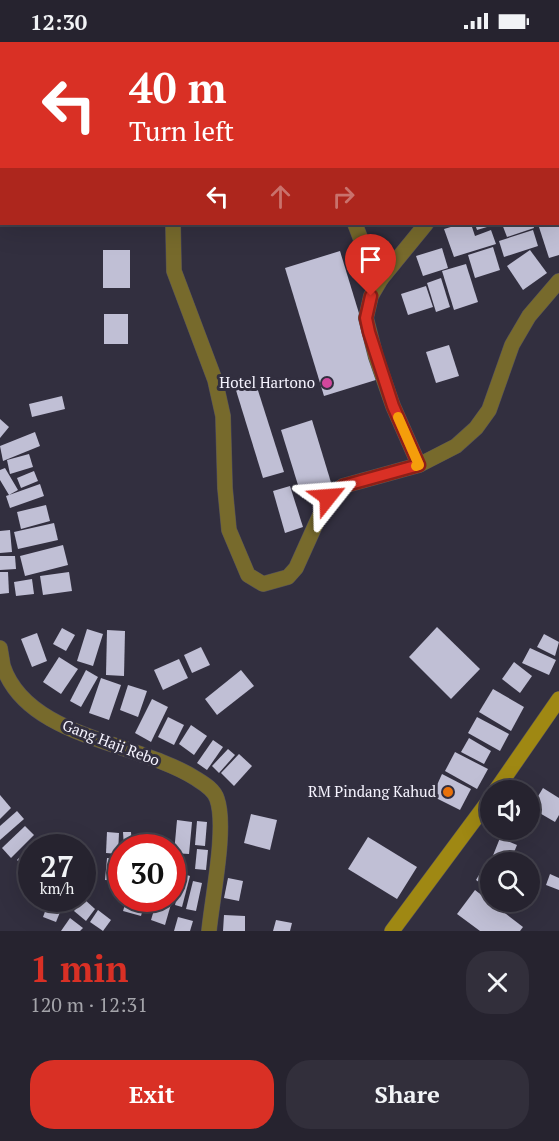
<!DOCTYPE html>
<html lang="en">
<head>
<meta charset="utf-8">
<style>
	:root { --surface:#26232f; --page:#322f3b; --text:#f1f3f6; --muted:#a4a4aa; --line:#42404b; --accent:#d93025 }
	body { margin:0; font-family:"PT Serif",serif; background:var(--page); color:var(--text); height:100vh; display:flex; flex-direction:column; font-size:22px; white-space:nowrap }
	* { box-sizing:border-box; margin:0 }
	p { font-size:20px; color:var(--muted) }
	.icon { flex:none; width:33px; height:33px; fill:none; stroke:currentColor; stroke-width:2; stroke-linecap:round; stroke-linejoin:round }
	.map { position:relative; height:889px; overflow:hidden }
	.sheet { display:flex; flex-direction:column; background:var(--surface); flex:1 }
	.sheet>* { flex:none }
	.guide { position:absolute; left:0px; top:0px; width:560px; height:183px; box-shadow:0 6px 24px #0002,0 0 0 2px var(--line); background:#d93025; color:#fff; overflow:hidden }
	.controls { position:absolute; left:480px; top:738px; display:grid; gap:12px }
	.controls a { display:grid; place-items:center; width:60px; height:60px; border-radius:50%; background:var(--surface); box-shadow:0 6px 24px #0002,0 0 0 2px var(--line); font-size:30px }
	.speed { position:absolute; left:18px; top:792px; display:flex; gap:12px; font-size:30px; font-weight:700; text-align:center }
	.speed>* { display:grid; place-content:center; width:78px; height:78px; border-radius:50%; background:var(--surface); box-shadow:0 6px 24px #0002,0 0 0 2px var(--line); line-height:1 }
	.speed small { font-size:15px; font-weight:400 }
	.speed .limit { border:9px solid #d22; background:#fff; color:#111 }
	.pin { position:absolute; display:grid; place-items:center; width:51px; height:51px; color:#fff; margin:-62px -26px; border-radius:50% 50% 50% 0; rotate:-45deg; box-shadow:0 0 6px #0007 }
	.pin .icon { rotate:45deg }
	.me { position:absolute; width:66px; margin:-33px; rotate:62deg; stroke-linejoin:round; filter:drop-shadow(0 0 4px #0008) }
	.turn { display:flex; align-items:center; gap:21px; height:126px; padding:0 30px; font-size:27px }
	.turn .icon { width:78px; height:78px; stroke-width:2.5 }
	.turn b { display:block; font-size:42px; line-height:51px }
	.lanes { display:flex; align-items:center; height:57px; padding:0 30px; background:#0003; justify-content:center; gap:30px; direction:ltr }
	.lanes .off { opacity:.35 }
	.round { display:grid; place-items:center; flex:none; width:63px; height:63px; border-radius:24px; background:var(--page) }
	.overview { display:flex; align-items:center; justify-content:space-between; height:102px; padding:0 30px }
	h1 { font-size:36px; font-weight:700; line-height:45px; color:var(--accent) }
	.button { display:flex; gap:12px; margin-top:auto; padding:12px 30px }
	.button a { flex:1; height:69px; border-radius:24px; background:var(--accent); color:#fff; font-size:24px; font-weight:700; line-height:69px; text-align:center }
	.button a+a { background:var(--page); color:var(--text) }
	.status { display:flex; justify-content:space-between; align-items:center; height:42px; padding:0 30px; background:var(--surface); direction:ltr }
	.status svg { height:16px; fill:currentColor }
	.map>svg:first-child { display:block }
	.building { fill:#c0bfd5 }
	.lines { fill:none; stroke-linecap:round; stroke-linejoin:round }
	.minor-casing { stroke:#514e5e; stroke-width:16 }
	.secondary-casing { stroke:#514e5e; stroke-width:16 }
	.minor { stroke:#776a2c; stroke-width:15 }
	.secondary { stroke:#9f8813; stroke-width:15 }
	.route-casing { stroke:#8d1f18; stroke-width:15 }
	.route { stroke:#d93025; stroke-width:10 }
	.slow { stroke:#f59e0b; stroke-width:10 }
	.hotel-dot { fill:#d1479c; stroke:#322f3f; stroke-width:2 }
	.food-dot { fill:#e8710a; stroke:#322f3f; stroke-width:2 }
	.labels { text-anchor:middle; stroke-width:6; stroke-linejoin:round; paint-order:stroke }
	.poi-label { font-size:15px; fill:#f5f3fe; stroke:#322f3f; text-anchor:end }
	.street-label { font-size:15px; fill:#f5f3fe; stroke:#322f3f }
</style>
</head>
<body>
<div class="status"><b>12:30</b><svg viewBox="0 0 49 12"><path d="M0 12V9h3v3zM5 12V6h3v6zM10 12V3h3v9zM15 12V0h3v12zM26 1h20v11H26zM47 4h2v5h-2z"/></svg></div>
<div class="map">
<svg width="559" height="889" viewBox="0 0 559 889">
	<rect width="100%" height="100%" fill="#322f3f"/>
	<!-- building -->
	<g class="building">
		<polygon points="461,182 471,182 475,194 491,188 496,202 454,215 444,187"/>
		<polygon points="475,182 497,182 477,188"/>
		<polygon points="502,182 533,182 534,186 507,195"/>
		<polygon points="538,182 559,182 559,213 549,216"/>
		<polygon points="533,188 538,204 504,215 499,199"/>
		<polygon points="493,205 500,228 475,236 468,213"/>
		<polygon points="442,206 448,226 423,234 416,214"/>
		<rect x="103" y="208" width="27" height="38"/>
		<polygon points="530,208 547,231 523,248 507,224"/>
		<polygon points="340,209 379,337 324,354 285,226"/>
		<polygon points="466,222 478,260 454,268 442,229"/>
		<polygon points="441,236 450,265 436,270 427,241"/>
		<polygon points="426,244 433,265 408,273 401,252"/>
		<rect x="104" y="272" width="24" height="30"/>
		<polygon points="449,303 459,334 436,341 426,310"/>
		<polygon points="255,339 284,430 263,436 235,345"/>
		<polygon points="62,354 65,367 32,375 29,362"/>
		<polygon points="0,377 9,385 0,396"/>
		<polygon points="312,378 333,447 302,456 281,388"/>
		<polygon points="35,390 40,404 3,419 0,404"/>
		<polygon points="29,412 33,425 10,432 7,418"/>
		<polygon points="5,426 18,448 9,453 40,442 44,454 10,466 6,454 9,453 0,438 0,428"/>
		<polygon points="34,429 38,439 21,446 17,436"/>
		<polygon points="290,444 303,485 285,491 273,449"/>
		<polygon points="46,463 50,479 21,487 17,470"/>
		<polygon points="54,481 58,498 18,507 14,490"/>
		<polygon points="10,488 12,510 0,511 0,489"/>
		<polygon points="63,503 68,523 25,534 20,514"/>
		<polygon points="0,514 15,514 16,527 0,528"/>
		<polygon points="0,530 8,530 9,551 0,552"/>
		<polygon points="69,530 72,549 43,553 40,534"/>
		<polygon points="32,537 34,552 16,554 14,540"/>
		<polygon points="437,585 480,627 451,657 409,615"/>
		<polygon points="62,586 75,593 66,609 53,602"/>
		<polygon points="87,587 103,592 93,624 77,619"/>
		<polygon points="107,588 125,589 124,634 106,633"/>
		<polygon points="37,591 47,619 32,625 21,597"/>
		<polygon points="544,592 559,600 555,614 537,605"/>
		<polygon points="201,605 210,623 192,631 184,613"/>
		<polygon points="530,606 556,618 549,633 522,621"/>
		<polygon points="59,615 78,627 61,652 43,640"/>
		<polygon points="179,617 188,636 163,648 154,628"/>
		<polygon points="514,620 532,634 520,651 502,637"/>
		<polygon points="86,628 98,635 81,665 70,659"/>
		<polygon points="241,628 254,644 217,673 205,657"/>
		<polygon points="101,636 121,643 109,678 89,671"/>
		<polygon points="128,643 147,649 138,675 120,668"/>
		<polygon points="493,647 524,665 511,689 479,670"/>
		<polygon points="152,657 168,665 151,700 135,691"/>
		<polygon points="168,675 184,683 174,703 158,695"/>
		<polygon points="477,675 509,692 500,709 468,691"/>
		<polygon points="191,683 207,694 194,713 179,702"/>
		<polygon points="469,696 491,709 484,722 461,710"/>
		<polygon points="213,698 223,705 207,728 197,721"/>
		<polygon points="228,707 235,713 219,731 212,724"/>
		<polygon points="455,710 488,727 477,747 445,729"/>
		<polygon points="239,712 252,724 234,744 221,731"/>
		<polygon points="442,732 471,747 460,768 432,754"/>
		<polygon points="543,746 559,756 559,773 555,780 531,766"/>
		<polygon points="0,753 11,766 0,777"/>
		<polygon points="17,769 24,777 0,798 0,784"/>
		<polygon points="251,772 277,778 270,808 244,801"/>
		<polygon points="177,778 192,780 189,812 174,811"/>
		<polygon points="197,779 207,780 205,804 195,803"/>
		<polygon points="25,784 34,793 11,816 2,806"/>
		<polygon points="107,790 119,791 118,812 106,811"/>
		<polygon points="123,790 131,790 132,806 124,806"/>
		<polygon points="368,795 417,825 397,857 348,827"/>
		<polygon points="37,796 47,806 32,806 32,820 26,826 17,818"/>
		<polygon points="500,796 517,803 510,820 492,816"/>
		<polygon points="197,807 208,808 206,828 195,827"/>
		<polygon points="107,816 122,817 121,839 105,838"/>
		<polygon points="486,821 490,824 490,848 476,838"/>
		<polygon points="183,832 190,834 182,865 175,863"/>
		<polygon points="550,832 559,836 559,848 546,843"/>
		<polygon points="228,836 243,839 239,859 224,856"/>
		<polygon points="193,839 202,841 196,869 186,867"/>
		<polygon points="475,848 523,885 520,889 480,889 457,872"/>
		<polygon points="50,856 65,858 56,880 43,875"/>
		<polygon points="127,856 146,856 141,874 123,869"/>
		<polygon points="84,857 95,867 86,879 74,869"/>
		<polygon points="157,858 171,862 165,883 151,878"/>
		<polygon points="98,868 111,878 103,889 90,880"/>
		<polygon points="224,873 245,874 245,889 223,889"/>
		<polygon points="178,875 193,879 190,889 174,889"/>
		<polygon points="70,876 83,886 80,889 61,889"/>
		<polygon points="276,878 292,881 290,889 273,889"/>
	</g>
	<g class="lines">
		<defs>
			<g id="minor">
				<polyline points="41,0 44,2"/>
				<polyline points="297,0 297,2"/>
				<polyline points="485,0 485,2"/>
				<polyline points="558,115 559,115"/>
				<polyline points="173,182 174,229 215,338 223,374 225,446 229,488 248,533 263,542 288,535 296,526 328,455 343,444 419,423 456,404 476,386 489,368 512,303 529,274 559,239"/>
				<polyline points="355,182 368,216 381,237"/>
				<polyline points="419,423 393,364 376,315 366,276 371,254 381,237 426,182"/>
				<path d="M0 606C1 612 2 618 3 624 27 696 138 700 195 736 203 741 214 747 217 757 227 785 212 857 209 889"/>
			</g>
			<g id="secondary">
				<polyline points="496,748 559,657"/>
				<polyline points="392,889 490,757"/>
			</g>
		</defs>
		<!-- minor casing -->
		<use href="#minor" class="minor-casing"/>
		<!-- secondary casing -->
		<use href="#secondary" class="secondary-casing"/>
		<!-- minor -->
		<use href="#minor" class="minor"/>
		<!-- secondary -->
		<use href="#secondary" class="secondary"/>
	</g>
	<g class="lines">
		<defs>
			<polyline id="route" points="328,455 343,444 419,423 393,364 369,290 366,276 371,254"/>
		</defs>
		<!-- route casing -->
		<use href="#route" class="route-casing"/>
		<!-- route -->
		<use href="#route" class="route"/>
		<!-- slow -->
		<polyline class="slow" points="398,375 419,423 416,424"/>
	</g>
	<!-- markers -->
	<circle class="hotel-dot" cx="327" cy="341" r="6"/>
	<circle class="food-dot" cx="448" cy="750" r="6"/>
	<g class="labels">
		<!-- poi labels -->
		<g class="poi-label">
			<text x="315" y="346">Hotel Hartono</text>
			<text x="436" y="755">RM Pindang Kahud</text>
		</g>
		<!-- street labels -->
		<g class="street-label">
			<text transform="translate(111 701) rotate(21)" y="5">Gang Haji Rebo</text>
		</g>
	</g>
</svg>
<div class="controls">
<a><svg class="icon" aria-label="sound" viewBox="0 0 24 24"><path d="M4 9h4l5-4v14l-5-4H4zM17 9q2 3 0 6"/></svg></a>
<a><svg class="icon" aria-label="search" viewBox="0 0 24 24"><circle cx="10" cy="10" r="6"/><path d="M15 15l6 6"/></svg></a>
</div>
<div class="speed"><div>27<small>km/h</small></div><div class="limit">30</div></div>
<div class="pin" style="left:371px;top:254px;background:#d93025"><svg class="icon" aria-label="arrive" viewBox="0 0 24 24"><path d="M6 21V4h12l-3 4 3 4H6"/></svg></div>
<svg class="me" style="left:328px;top:455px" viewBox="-20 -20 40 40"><path d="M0-17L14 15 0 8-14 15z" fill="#d93025" stroke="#fff" stroke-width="4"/></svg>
<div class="guide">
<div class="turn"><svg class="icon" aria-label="left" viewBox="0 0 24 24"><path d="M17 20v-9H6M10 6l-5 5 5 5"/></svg><div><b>40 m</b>Turn left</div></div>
<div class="lanes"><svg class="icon" aria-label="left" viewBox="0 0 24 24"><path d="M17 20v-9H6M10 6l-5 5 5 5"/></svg><svg class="icon off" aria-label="ahead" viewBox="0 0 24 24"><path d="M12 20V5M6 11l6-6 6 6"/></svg><svg class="icon off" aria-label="right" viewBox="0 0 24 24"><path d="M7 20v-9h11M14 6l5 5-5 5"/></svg></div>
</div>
</div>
<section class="sheet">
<div class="overview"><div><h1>1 min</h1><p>120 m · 12:31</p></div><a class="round"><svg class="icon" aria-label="close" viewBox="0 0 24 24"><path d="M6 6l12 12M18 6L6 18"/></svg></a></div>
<div class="button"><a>Exit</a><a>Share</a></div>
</section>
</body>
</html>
